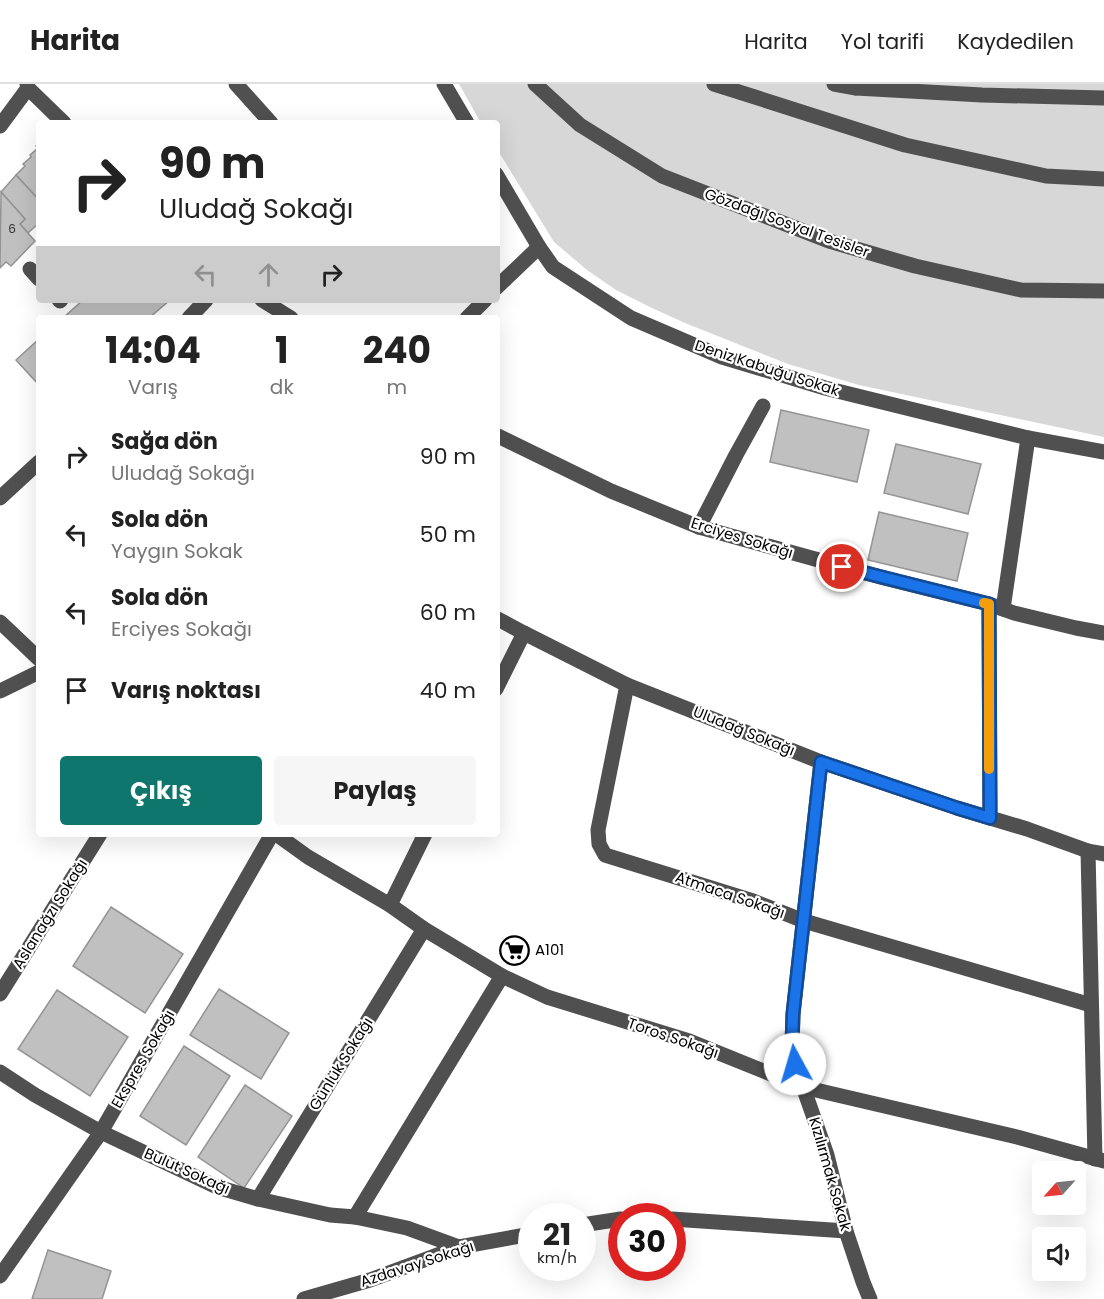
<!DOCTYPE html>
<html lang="tr">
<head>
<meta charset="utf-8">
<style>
	:root { --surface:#fff; --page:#f6f6f6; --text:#222; --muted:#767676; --line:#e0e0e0; --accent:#0f766e }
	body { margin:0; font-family:Poppins,sans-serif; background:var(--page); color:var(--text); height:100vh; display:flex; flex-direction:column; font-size:22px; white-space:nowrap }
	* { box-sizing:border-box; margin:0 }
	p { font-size:20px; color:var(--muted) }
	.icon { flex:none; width:33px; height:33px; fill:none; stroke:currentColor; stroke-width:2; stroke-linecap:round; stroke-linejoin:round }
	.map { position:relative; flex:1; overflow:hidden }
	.side { position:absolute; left:36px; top:231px; width:464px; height:522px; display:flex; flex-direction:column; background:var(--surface); border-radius:6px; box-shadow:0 6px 24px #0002 }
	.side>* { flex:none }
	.top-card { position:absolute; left:36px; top:36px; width:464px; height:183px; border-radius:6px; box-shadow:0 6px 24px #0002; background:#fff; color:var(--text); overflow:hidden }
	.needle { width:39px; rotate:243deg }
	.tools { position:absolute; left:1032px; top:1077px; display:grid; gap:12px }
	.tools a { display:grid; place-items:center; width:54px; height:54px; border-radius:6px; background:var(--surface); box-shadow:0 6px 24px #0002; font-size:30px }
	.speed { position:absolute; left:518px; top:1119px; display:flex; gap:12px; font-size:30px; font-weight:700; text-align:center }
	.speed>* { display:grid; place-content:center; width:78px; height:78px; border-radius:50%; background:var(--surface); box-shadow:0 6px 24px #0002; line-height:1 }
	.speed small { font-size:15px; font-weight:400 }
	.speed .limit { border:9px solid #d22; background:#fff; color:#111 }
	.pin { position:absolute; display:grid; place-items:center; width:51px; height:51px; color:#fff; margin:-26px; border:3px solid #fff; border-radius:50%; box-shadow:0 2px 6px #0007 }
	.me { position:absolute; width:66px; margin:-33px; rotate:354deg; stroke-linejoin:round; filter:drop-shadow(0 0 4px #0008) }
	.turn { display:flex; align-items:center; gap:21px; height:126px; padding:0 24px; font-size:27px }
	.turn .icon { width:78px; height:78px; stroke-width:2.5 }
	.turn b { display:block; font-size:42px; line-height:51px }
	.lanes { display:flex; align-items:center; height:57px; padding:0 24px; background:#0003; justify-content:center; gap:30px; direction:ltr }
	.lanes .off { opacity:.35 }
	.eta { display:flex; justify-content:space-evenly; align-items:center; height:102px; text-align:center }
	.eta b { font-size:36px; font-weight:700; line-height:42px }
	.button { display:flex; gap:12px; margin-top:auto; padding:12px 24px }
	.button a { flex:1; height:69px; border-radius:6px; background:var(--accent); color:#fff; font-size:24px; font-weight:700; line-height:69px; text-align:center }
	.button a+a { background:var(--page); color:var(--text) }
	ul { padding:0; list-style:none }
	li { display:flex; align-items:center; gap:18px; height:78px; padding:0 24px }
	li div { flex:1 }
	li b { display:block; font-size:22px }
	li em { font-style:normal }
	header { display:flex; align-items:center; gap:36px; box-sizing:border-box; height:84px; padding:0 30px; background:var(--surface); border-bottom:2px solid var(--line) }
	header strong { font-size:28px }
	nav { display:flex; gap:33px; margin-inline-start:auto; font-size:21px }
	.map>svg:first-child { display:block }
	.green { fill:#d7d7d7 }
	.building { fill:#c0c0c0; stroke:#949494; stroke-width:1.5 }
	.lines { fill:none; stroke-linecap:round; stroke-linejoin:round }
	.minor { stroke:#505050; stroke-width:15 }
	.route-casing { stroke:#114b97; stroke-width:15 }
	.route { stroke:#1a73e8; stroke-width:10 }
	.slow { stroke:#f59e0b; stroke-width:10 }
	.labels { text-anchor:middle; stroke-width:4.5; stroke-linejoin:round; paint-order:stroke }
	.number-label { font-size:12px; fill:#303030 }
	.street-label { font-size:15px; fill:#000; stroke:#fff }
	.poi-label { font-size:15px; fill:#000; stroke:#fff; text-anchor:start }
</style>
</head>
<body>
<header>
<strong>Harita</strong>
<nav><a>Harita</a><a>Yol tarifi</a><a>Kaydedilen</a></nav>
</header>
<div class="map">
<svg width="1104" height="1215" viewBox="0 0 1104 1215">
	<rect width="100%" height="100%" fill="#fff"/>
	<!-- green -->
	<polygon class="green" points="459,0 1104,0 1104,353 859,301 788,280 685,239 652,224 616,206 587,186 554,158 497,65 496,39 481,39"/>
	<!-- building -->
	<g class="building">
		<polygon points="39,59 39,116 16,91 25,82 23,80 31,73 30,71 38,64 36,62"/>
		<polygon points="16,91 39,116 39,139 28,149 20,140 25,135 1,108"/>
		<polygon points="1,108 25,135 20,140 35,157 11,182 6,178 0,184"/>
		<polygon points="83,216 170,216 149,234 63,234"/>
		<polygon points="39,255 39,301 16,276"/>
		<polygon points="781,326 869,346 857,398 770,378"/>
		<polygon points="896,360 981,380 968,430 884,409"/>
		<polygon points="879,428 968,449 957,497 868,476"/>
		<polygon points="111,823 183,870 145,929 73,882"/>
		<polygon points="219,905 289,949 261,995 190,951"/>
		<polygon points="57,906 128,953 90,1012 18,965"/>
		<polygon points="184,962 230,992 186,1061 140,1032"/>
		<polygon points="245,1001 292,1032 244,1104 198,1073"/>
		<polygon points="48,1166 111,1187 102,1215 32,1215"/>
	</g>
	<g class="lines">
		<!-- minor -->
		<g class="minor">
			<polyline points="236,0 271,39"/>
			<polyline points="444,0 467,39"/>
			<polyline points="535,0 580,41 662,92 829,157 915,182 1021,206 1104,207"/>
			<polyline points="714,0 905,61 1046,92 1104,95"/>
			<polyline points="834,0 856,4 864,1"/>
			<polyline points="28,4 64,39"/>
			<polyline points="856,4 982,11 1104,14"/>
			<polyline points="0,42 28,4 27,0"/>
			<polyline points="496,90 539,163 553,183 631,234 722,273 825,304 1028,354 1104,368"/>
			<polyline points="30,185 39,195"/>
			<polyline points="496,204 539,163"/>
			<polyline points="59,216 60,217 61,216"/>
			<polyline points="262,216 291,234"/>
			<polyline points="189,234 206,216"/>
			<polyline points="467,234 485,216"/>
			<polyline points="496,351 611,407 699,443 884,494 989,520 1014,529 1076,544 1104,549"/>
			<polyline points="0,414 39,378"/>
			<polyline points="699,443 736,371 763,322"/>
			<polyline points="989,520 990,734"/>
			<polyline points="1003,525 1028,354"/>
			<polyline points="496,534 524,549 627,601 821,678 957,724 1027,745 1088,767 1104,770"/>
			<polyline points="0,538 39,575"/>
			<polyline points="627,601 598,746 599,760 605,771 753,817 804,837 1091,921"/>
			<polyline points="496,605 524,549"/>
			<polyline points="0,607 39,588"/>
			<polyline points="821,678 793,930 792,961 795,980 827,1071 846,1147 863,1198 870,1215"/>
			<polyline points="276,750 308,773 390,821 424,845 502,892 547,913 689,957 803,1003 1017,1053 1104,1077"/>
			<polyline points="1088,767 1095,1075"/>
			<polyline points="390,821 425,750"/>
			<polyline points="0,910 100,750"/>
			<polyline points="0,988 35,1011 101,1048 217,1103 258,1115 330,1131 355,1133 407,1144 459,1163"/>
			<polyline points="258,1115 424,845"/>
			<polyline points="355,1133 502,892"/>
			<polyline points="672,1135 846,1147"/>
			<polyline points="582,1141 621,1135"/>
			<polyline points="0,1192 101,1048 272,750"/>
			<polyline points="304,1215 370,1196 459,1163 531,1150"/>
		</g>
	</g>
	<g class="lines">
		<defs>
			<polyline id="route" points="795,980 792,961 793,930 821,678 957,724 990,734 989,520 842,483"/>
		</defs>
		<!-- route casing -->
		<use href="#route" class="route-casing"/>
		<!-- route -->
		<use href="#route" class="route"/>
		<!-- slow -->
		<polyline class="slow" points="984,519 989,520 989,685"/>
	</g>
	<!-- icons -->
	<defs>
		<symbol id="supermarket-ring" viewBox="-11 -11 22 22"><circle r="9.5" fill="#fff" stroke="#000" stroke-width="1.5"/><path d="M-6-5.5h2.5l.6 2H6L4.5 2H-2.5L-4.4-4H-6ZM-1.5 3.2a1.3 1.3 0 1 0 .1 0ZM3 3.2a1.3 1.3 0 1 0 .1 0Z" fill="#000"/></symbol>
	</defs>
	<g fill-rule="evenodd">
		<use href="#supermarket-ring" x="498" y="850" width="33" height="33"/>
	</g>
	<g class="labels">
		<!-- number labels -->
		<g class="number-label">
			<text x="12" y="149">6</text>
		</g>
		<!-- street labels -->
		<g class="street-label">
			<text transform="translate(787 139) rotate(20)" y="5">Gözdağı Sosyal Tesisler</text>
			<text transform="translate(767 284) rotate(18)" y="5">Deniz Kabuğu Sokak</text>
			<text transform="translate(742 454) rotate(17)" y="5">Erciyes Sokağı</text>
			<text transform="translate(744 647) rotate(22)" y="5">Uludağ Sokağı</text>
			<text transform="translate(730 811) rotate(19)" y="5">Atmaca Sokağı</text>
			<text transform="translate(50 830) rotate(-58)" y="5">Aslanağzı Sokağı</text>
			<text transform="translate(673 954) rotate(19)" y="5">Toros Sokağı</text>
			<text transform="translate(143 975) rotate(-60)" y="5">Ekspres Sokağı</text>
			<text transform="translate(341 980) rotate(-58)" y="5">Günlük Sokağı</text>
			<text transform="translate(187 1087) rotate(24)" y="5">Bulut Sokağı</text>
			<text transform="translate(830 1090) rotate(74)" y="5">Kızılırmak Sokak</text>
			<text transform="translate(417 1180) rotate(-18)" y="5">Azdavay Sokağı</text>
		</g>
		<!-- poi labels -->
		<g class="poi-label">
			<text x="535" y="871">A101</text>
		</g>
	</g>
</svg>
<div class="tools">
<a><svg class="needle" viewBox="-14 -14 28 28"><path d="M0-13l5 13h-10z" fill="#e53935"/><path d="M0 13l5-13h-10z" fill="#767676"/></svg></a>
<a><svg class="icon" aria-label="sound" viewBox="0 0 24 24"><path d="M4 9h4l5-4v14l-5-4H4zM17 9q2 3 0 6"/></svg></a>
</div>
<div class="speed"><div>21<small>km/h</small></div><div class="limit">30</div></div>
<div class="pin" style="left:842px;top:483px;background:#d93025"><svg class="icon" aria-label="arrive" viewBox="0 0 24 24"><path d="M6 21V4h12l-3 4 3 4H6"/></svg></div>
<svg class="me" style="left:795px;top:980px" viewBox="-20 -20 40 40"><circle r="19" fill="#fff"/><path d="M0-13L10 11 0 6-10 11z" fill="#1a73e8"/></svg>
<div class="top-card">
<div class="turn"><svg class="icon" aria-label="right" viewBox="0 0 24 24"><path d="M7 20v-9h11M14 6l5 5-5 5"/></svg><div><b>90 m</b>Uludağ Sokağı</div></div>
<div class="lanes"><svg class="icon off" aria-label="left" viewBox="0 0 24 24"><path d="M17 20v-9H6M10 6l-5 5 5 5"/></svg><svg class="icon off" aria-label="ahead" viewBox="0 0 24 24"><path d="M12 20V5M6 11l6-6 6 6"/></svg><svg class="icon" aria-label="right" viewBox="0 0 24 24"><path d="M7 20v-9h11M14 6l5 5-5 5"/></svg></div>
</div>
<section class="side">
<div class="eta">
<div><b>14:04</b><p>Varış</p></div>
<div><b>1</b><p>dk</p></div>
<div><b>240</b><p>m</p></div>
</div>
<ul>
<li><svg class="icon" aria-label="right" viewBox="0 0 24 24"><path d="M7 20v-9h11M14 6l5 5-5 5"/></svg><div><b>Sağa dön</b><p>Uludağ Sokağı</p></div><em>90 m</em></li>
<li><svg class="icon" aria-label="left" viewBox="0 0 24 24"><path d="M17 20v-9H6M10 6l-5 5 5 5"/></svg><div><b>Sola dön</b><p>Yaygın Sokak</p></div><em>50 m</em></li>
<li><svg class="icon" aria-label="left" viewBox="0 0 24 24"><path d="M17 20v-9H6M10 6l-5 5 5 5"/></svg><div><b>Sola dön</b><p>Erciyes Sokağı</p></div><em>60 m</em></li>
<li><svg class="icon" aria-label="arrive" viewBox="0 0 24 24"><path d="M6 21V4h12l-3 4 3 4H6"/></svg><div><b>Varış noktası</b></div><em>40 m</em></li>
</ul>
<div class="button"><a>Çıkış</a><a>Paylaş</a></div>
</section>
</div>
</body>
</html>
